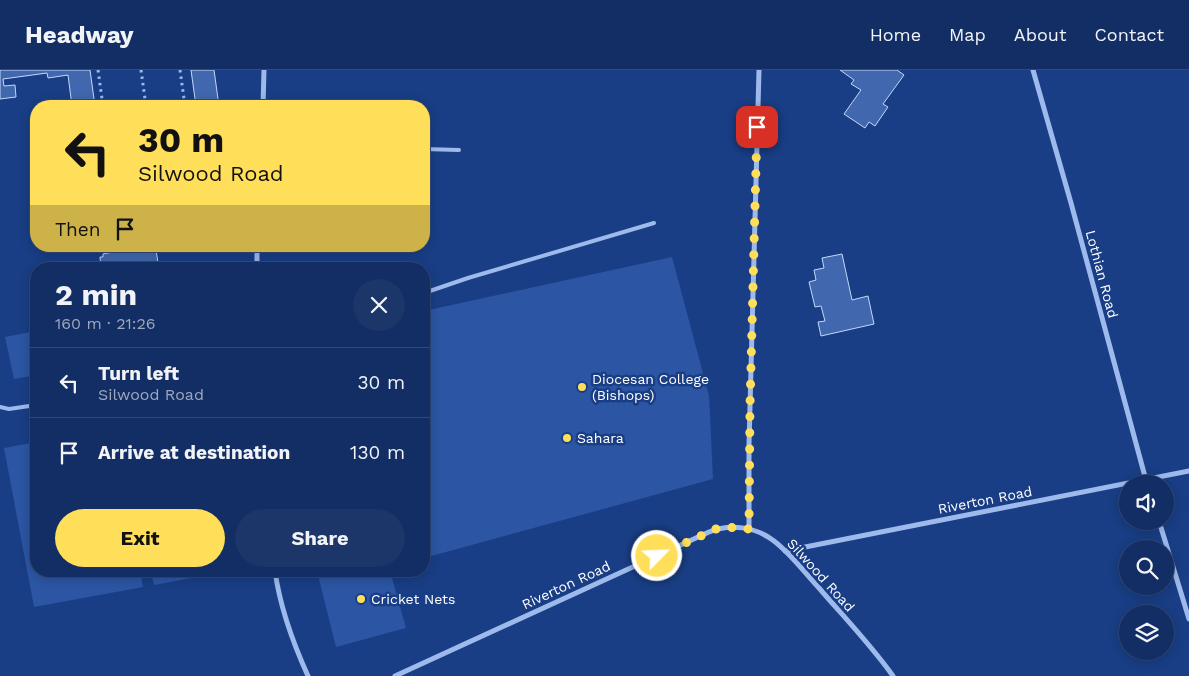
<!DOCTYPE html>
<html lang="en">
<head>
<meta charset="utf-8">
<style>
	:root { --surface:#132e64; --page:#1c366a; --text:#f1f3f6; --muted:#9da8bf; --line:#324a78; --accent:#ffdf5a }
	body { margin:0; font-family:"Work Sans",sans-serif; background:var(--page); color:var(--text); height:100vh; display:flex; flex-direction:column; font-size:19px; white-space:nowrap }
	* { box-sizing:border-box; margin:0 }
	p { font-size:16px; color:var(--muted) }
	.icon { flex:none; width:28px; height:28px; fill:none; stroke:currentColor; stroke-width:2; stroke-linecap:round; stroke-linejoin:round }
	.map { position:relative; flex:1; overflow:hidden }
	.sheet { position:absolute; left:30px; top:192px; width:400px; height:315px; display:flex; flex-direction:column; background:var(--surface); border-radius:20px; box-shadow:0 2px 12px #0003,0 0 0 1px var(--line) }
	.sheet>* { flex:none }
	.top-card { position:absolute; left:30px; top:30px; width:400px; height:152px; border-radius:20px; box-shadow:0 2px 12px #0003,0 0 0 1px var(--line); background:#ffdf5a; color:#111; overflow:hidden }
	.fabs { position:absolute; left:1119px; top:405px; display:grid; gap:10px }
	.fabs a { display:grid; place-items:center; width:55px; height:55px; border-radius:50%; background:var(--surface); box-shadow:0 2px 12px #0003,0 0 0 1px var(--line); font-size:25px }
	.pin { position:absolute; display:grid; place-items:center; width:42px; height:42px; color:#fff; margin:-21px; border-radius:10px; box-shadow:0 2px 8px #0006 }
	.me { position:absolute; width:55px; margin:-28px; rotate:66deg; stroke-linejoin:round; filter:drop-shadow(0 0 4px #0008) }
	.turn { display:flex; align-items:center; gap:18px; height:105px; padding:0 25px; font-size:22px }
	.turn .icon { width:65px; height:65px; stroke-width:2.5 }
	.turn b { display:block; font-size:35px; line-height:42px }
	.then { display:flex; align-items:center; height:48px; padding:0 25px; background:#0003; gap:10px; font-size:19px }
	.round { display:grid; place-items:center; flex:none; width:52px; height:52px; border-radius:26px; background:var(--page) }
	.overview { display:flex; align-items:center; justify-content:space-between; height:85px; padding:0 25px }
	h1 { font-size:30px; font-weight:700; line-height:38px }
	.action { display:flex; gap:10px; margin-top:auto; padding:10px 25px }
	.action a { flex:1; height:58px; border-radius:30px; background:var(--accent); color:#111; font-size:20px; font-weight:700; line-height:58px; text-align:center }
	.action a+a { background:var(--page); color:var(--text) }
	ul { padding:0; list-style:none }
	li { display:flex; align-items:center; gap:15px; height:70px; padding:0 25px; border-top:1px solid var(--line) }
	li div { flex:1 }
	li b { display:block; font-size:19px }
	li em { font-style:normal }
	header { display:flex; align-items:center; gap:30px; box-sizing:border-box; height:70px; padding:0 25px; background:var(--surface); border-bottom:1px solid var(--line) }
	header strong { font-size:24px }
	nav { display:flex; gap:28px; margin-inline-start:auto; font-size:18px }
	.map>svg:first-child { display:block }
	.green { fill:#2c56a3 }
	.building { fill:#4168ae; stroke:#c4d7f9 }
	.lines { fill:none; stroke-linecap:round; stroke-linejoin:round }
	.path { stroke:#9ebaec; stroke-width:3; stroke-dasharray:2.5 4; stroke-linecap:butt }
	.service { stroke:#9ebaec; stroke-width:4 }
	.minor { stroke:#9ebaec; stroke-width:5 }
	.route { stroke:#ffdf5a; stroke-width:9; stroke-dasharray:0 16.2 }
	.poi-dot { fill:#ffdf5a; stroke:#193e85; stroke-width:2 }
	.labels { text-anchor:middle; stroke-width:5; stroke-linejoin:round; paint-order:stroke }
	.street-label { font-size:14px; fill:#fff; stroke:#193e85 }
	.poi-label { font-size:14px; fill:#fff; stroke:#193e85; text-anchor:start }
</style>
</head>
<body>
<header>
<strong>Headway</strong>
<nav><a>Home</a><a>Map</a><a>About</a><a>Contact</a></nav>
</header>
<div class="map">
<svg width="1189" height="606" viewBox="0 0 1189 606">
	<rect width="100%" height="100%" fill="#193e85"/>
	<!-- green -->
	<g class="green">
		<polygon points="672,187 709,326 713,409 424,488 424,241"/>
		<polygon points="36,261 36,305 14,309 5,267"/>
		<polygon points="36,372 36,501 140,501 143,517 34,537 4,378"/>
		<polygon points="151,501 229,501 154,515"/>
		<polygon points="317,501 390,501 406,558 336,577"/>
	</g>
	<!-- building -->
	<g class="building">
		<polygon points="0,0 90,0 95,36 72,36 68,5 48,8 47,3 3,9 4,16 15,15 16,27 0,29"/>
		<polygon points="191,0 214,0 219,36 196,36"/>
		<polygon points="840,0 897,0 904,5 883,34 888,37 875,56 869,52 865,58 844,44 861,20 851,14 854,10"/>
		<polygon points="104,176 120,176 121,181 152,177 153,180 156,180 159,199 101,199 100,187 103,187 103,184 113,182 113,178 105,179"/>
		<polygon points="161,176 205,176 161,182"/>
		<polygon points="842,184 852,230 868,226 874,254 821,266 818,252 825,251 821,236 815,237 809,212 816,210 814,200 824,198 822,188"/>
	</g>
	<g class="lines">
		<!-- path -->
		<g class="path">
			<polyline points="98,0 103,36"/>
			<polyline points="141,0 146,36"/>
			<polyline points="180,0 185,36"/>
		</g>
		<!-- service -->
		<g class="service">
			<polyline points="424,79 459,80"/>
			<polyline points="424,223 468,208 654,153"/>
			<polyline points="0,337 9,339 36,335"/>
		</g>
		<!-- minor -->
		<g class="minor">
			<polyline points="1033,0 1071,133 1147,414"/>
			<polyline points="263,36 264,0"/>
			<polyline points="257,199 257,176"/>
			<polyline points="1159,451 1189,549"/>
			<polyline points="749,459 749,374 759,0"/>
			<polyline points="785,481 1189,401"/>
			<path d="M275 501C280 537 293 573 308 606"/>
			<path d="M395 606 709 462C730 453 756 457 774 471 791 484 805 503 819 518 844 547 871 575 893 606"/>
		</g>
	</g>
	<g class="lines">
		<!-- route -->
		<polyline class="route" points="657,486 716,459 725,457 749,459 750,336 757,57"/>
	</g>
	<!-- markers -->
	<g class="poi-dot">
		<circle cx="582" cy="317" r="5"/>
		<circle cx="567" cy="368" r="5"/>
		<circle cx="361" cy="529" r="5"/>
	</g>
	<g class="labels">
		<!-- street labels -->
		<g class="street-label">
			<text transform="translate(1102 204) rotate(75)" y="5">Lothian Road</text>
			<text transform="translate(985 430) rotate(-11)" y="5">Riverton Road</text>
			<text transform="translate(821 505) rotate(48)" y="5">Silwood Road</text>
			<text transform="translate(566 515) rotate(-25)" y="5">Riverton Road</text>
		</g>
		<!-- poi labels -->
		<g class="poi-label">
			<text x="592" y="314">Diocesan College<tspan x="592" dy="16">(Bishops)</tspan></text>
			<text x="577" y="373">Sahara</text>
			<text x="371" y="534">Cricket Nets</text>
		</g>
	</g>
</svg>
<div class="fabs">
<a><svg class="icon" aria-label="sound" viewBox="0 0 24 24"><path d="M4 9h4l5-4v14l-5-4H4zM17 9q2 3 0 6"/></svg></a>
<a><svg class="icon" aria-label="search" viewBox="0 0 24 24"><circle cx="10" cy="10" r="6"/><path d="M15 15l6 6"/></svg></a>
<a><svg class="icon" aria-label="layers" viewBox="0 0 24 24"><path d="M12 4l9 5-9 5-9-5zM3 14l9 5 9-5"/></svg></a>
</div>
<div class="pin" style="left:757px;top:57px;background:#d93025"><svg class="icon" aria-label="arrive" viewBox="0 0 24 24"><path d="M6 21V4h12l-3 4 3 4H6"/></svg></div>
<svg class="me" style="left:657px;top:486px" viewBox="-20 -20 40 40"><circle r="17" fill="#ffdf5a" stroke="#fff" stroke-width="3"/><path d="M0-11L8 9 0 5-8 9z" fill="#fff"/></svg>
<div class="top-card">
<div class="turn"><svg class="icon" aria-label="left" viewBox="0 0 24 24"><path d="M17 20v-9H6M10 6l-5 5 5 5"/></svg><div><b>30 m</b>Silwood Road</div></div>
<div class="then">Then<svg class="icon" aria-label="arrive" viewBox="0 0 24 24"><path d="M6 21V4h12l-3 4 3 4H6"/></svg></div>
</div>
<section class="sheet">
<div class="overview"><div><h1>2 min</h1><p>160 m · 21:26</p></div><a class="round"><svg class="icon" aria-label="close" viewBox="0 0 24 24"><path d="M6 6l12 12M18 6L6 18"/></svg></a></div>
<ul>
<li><svg class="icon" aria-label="left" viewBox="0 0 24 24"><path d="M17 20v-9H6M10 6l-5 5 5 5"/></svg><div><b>Turn left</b><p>Silwood Road</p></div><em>30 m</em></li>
<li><svg class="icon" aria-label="arrive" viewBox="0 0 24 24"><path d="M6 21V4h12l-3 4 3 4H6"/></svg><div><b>Arrive at destination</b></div><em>130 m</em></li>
</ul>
<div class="action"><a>Exit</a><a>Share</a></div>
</section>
</div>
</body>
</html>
